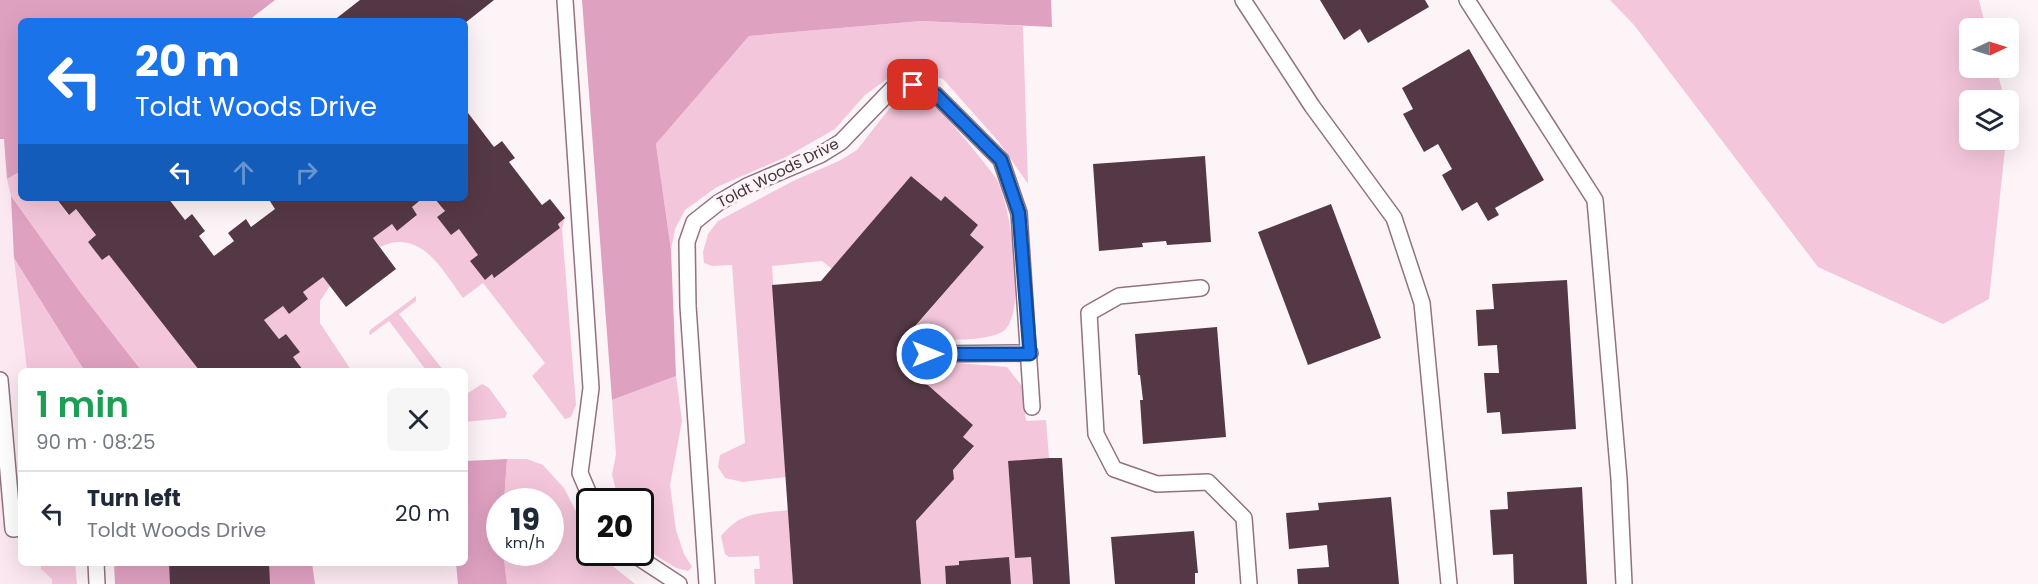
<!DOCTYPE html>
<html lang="en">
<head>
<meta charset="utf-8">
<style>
	:root { --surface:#fff; --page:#f6f6f7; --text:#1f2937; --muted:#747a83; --line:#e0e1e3 }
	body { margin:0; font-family:Poppins,sans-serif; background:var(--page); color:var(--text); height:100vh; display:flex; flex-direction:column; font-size:22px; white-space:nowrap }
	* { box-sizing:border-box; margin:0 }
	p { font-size:20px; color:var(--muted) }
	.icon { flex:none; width:33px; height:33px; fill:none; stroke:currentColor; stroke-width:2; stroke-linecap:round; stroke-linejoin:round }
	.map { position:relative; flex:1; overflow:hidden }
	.panel { position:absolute; left:18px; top:368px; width:450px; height:198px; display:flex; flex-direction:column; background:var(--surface); border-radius:9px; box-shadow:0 6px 24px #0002 }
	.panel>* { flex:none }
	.banner { position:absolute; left:18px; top:18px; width:450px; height:183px; border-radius:9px; box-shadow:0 6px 24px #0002; background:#1a73e8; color:#fff; overflow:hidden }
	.needle { width:39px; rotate:86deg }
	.buttons { position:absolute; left:1959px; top:18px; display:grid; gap:12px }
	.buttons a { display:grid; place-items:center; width:60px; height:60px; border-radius:9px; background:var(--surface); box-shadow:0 6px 24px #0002; font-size:30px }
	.speed { position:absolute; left:486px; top:488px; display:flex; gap:12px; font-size:30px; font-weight:700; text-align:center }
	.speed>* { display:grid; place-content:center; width:78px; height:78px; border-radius:50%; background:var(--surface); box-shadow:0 6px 24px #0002; line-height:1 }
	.speed small { font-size:15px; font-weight:400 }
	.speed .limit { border:3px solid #111; border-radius:9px; background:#fff; color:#111 }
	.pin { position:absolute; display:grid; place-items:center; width:51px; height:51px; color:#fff; margin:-26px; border-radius:12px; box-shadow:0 3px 9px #0006 }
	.me { position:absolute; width:66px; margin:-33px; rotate:90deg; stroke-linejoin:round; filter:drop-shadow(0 0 4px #0008) }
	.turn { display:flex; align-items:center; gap:21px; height:126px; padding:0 18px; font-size:27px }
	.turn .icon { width:78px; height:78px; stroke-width:2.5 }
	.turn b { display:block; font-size:42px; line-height:51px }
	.lanes { display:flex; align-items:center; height:57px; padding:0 18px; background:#0003; justify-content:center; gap:30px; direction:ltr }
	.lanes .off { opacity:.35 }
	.round { display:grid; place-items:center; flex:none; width:63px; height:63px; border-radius:9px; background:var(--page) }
	.overview { display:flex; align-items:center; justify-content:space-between; height:102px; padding:0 18px }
	h1 { font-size:36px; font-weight:600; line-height:45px; color:#1e9e55 }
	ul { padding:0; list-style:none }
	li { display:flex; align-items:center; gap:18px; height:84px; padding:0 18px; border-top:2px solid var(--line) }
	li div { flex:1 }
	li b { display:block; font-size:22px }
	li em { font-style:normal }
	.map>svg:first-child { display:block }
	.built { fill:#fbe8f1 }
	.green { fill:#f4c6dc }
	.forest { fill:#dfa1c0 }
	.building { fill:#553846 }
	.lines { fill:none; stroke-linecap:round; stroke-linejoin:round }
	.service-casing { stroke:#927181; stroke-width:18 }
	.service { stroke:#fff; stroke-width:15 }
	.route-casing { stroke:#114b97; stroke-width:15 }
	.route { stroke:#1a73e8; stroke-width:10 }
	.labels { text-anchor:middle; stroke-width:6; stroke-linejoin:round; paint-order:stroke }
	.street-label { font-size:15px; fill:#413239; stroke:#fcf4f7 }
</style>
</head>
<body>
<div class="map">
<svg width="2038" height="584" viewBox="0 0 2038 584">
	<rect width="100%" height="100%" fill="#fcf4f7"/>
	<!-- built -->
	<g class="built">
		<polygon points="0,114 8,114 30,370 21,370 21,562 74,563 75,584 0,584"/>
		<polygon points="465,562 469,584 147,584 145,563"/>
	</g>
	<!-- green -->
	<g class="green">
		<polygon points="1610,0 1979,0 1986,28 1970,28 1970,68 1996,68 2005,100 1970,100 1970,140 2006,140 1989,299 1943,324 1818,267 1634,25"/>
		<polygon points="921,21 1023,26 1028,184 999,142 943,79 920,72 891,76 865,95 835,129 786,157 717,187 685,210 675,229 671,250 656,144 749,36"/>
		<path d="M906 100C913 101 923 100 929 103 941 108 987 165 996 178 1010 201 1029 317 1002 332 984 342 946 339 925 340L914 328 984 247 970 235 978 225 945 196 941 201 911 176 832 269 822 261 772 266 786 477 743 482 725 478 718 467 720 455 745 443 732 265 712 266 704 263 703 252 708 234 718 221 793 181 839 161 857 150 889 109Z"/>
		<polygon points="21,171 21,198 56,198 68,215 76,209 96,235 88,242 102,260 109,255 199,370 141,370 80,292 11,196 7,179"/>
		<path d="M423 198H434L445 211 437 217 451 235 459 229 478 255 485 279 492 274 494 277 560 228 558 224 565 218 562 229 576 405 571 417 565 419 532 376 545 363 483 283 463 298C446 276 429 241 398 242 392 242 385 245 380 247L373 238 392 224 398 230 417 216 412 207Z"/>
		<polygon points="14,258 84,370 27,370"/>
		<polygon points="323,277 330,286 320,301 320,323 351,370 303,370 293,357 300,352 286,334 279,339 264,320 283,306 289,314 308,299 303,292"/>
		<polygon points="416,296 416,301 399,314 443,370 426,370 389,321 370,335 369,333 370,330"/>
		<polygon points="947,362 1007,367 1022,386 1026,421 1046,420 1049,458 1008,462 1015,557 1031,557 1033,584 1011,584 1008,557 959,561 959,565 945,566 946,584 921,584 916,521 954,479 953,470 974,447 963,437 973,425 923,381"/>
		<polygon points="676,376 682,421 670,485 676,530 684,554 692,567 688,571 676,568 641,546 640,501 619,501 612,475 616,454 612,400"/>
		<polygon points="482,384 489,388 507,413 505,418 465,422 465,395"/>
		<polygon points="507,459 527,459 543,465 564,488 589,537 590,552 599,552 604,559 635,584 507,584 503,552 550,552 550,501 504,501"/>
		<path d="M788 510 793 584H755L754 569H760L759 556 729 557 725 554 721 536C741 511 759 514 788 510Z"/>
		<polygon points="41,563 75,563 77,584 52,584 52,579 41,569"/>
	</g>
	<!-- forest -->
	<g class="forest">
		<polygon points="0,0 275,0 248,21 21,21 21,171 7,179 4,139 0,139"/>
		<polygon points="582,0 1051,0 1052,27 921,21 749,36 656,144 671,250 676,376 612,400"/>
		<polygon points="11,196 80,292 141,370 84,370 14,258"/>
		<polygon points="507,459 504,501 500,501 500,552 503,552 507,584 458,584 456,563 465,562 465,461"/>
		<polygon points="114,563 312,563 315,584 115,584"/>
	</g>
	<!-- building -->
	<g class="building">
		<polygon points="360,0 494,0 465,23 465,21 333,21"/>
		<polygon points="1320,0 1425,0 1429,7 1368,43 1360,29 1344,40"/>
		<polygon points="1469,49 1544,180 1495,208 1499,215 1488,221 1477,202 1462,211 1442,175 1452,169 1438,144 1424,152 1403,114 1413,109 1402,88"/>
		<polygon points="465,109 494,147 502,141 515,158 509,162 542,205 550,199 565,218 558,224 560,228 494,278 492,274 485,280 470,261 478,255 459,229 451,235 437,217 445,211 434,198 465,198"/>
		<polygon points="1205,156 1211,242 1167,245 1166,241 1142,243 1143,247 1099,251 1093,164"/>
		<polygon points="911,176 941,201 945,196 978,225 970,235 984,247 909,333 923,345 923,359 912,371 973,425 963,437 974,446 953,470 954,479 916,521 921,584 793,584 772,285 821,281"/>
		<polygon points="56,198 168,198 185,220 192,214 205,231 199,236 214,256 234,241 228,233 246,219 251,227 275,209 268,198 423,198 412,207 417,215 397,231 392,224 373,238 396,269 346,307 323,277 303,292 308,299 289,314 283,306 264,320 279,339 286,334 300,352 293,357 303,370 199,370 109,255 102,260 88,242 96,235 76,209 69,215"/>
		<polygon points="1331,204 1381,338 1308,365 1258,232"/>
		<polygon points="1567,280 1576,429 1502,434 1500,412 1487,413 1484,373 1499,373 1497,345 1478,346 1476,310 1494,309 1492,284"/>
		<polygon points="1217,327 1226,437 1143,444 1140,400 1143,400 1140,375 1138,375 1135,334"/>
		<polygon points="1049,458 1062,458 1070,584 1033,584 1031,557 1015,558 1008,461"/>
		<polygon points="1582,487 1587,584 1514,584 1513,554 1493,555 1490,510 1508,509 1507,492"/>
		<polygon points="1391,497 1399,584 1298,584 1297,569 1329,567 1327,545 1289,549 1286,513 1319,510 1318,503"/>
		<polygon points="1194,531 1198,573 1195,573 1195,584 1115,584 1111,537"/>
		<polygon points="1009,557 1011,584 946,584 945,566 959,565 959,561"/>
		<polygon points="169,562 269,562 270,584 170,584"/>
	</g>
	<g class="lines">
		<defs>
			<g id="service">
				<polyline points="565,0 591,388 580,473 592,501"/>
				<polyline points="1243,0 1312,106 1394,218 1422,303 1449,584"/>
				<polyline points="1467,0 1595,200 1619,479 1624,584"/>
				<polyline points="1201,288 1119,296 1089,313 1096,434 1114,469 1157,484 1208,482 1244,518 1249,584"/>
				<polyline points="927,354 1030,353"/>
				<polyline points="0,380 13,529 21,528"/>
				<polyline points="630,552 679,584"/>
				<polyline points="96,562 97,584"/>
				<polyline points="707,584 688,306 687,242 694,222 718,203 747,186 820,155 841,142 894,87 913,85 936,95 1001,160 1019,213 1032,407"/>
			</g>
		</defs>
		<!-- service casing -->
		<use href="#service" class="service-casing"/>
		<!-- service -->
		<use href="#service" class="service"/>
	</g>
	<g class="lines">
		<defs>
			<polyline id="route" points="913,85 936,95 1001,160 1019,213 1030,354 927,354"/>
		</defs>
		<!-- route casing -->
		<use href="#route" class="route-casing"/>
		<!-- route -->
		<use href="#route" class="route"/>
	</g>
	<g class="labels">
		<!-- street labels -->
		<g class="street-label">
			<text transform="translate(778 173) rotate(-27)" y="5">Toldt Woods Drive</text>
		</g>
	</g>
</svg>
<div class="buttons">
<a><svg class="needle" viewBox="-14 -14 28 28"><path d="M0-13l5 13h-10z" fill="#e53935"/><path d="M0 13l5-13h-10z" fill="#747a83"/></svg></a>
<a><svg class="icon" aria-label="layers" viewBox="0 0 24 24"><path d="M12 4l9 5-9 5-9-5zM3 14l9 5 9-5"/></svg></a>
</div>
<div class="speed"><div>19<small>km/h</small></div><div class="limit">20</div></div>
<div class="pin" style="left:913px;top:85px;background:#d93025"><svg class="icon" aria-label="arrive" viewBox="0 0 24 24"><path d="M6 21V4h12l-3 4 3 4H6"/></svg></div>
<svg class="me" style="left:927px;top:354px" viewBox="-20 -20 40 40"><circle r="17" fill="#1a73e8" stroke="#fff" stroke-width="3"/><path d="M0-11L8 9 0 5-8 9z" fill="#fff"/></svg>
<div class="banner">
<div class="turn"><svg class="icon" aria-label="left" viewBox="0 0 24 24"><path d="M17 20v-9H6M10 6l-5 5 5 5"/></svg><div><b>20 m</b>Toldt Woods Drive</div></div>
<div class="lanes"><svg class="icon" aria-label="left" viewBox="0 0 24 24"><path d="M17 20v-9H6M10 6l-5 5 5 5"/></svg><svg class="icon off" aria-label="ahead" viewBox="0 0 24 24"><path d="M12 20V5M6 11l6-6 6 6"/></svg><svg class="icon off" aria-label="right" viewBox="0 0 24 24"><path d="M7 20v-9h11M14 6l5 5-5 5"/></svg></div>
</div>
<section class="panel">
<div class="overview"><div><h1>1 min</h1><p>90 m · 08:25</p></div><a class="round"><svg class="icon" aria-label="close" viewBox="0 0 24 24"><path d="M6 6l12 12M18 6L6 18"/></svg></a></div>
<ul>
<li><svg class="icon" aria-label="left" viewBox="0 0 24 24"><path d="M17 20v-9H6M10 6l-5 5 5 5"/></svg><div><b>Turn left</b><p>Toldt Woods Drive</p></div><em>20 m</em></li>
</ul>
</section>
</div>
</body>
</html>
